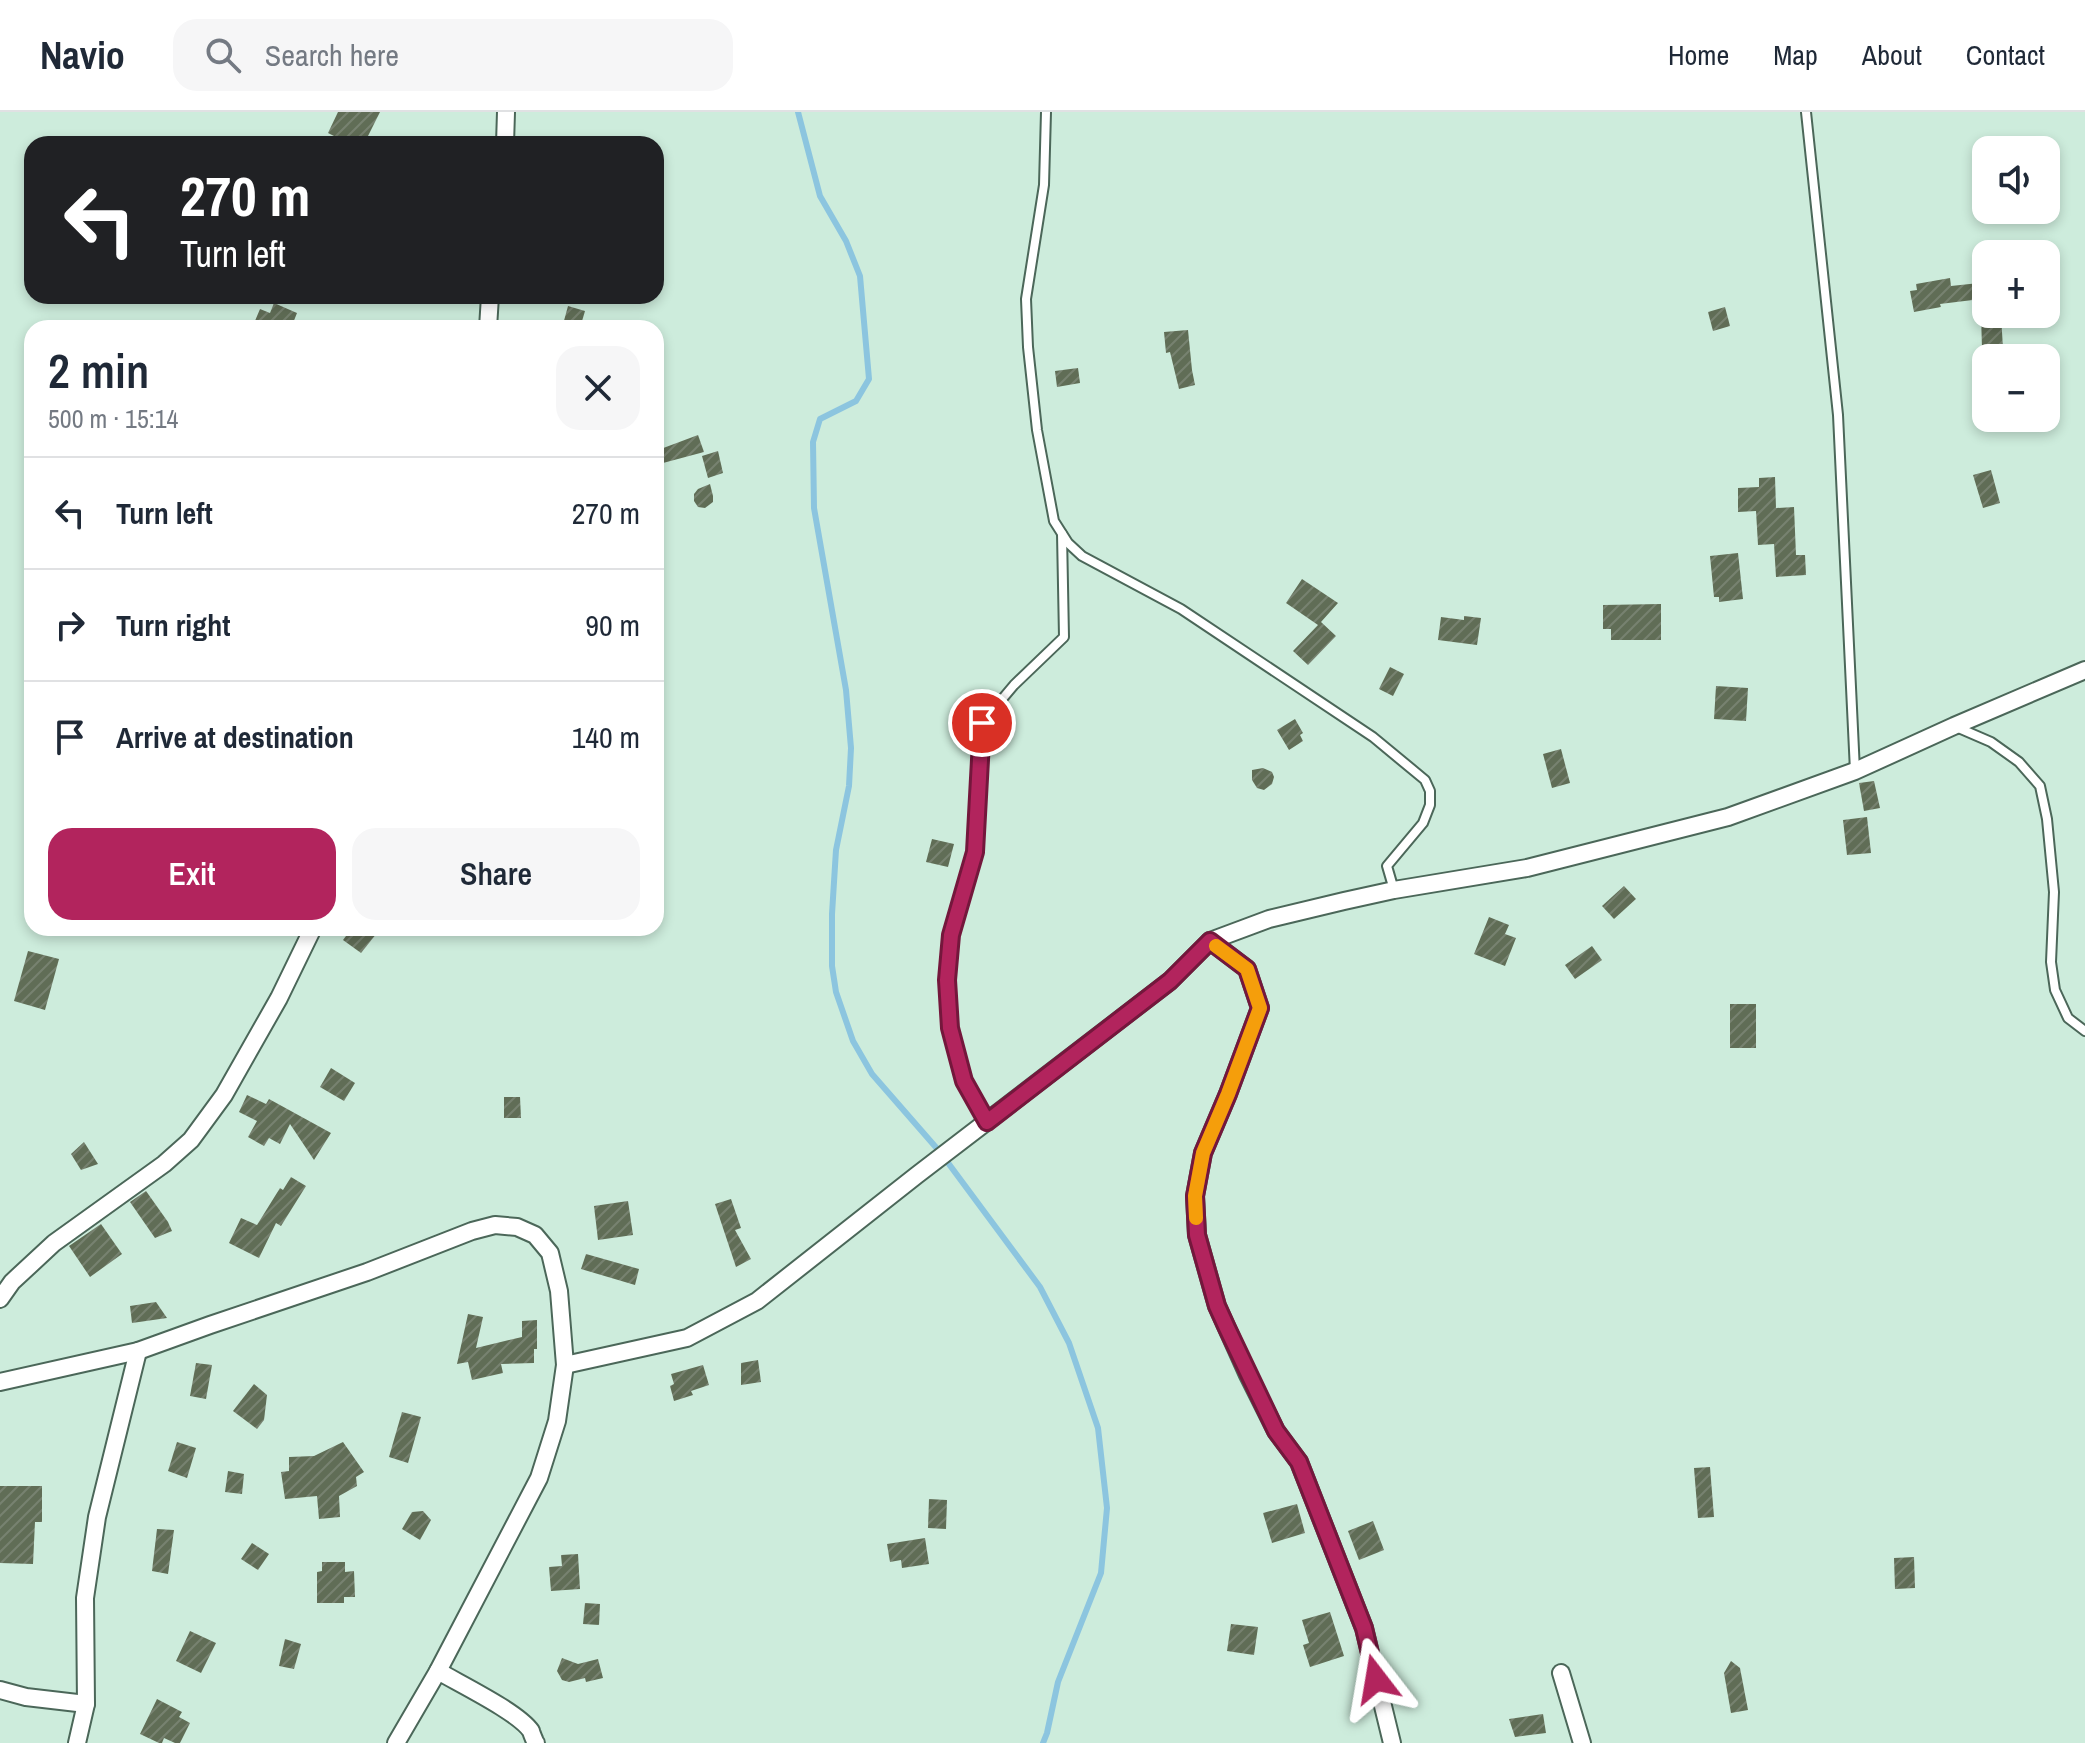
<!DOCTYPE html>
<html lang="en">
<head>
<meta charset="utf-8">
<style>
	:root { --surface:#fff; --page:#f6f6f7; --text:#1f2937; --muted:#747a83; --line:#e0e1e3; --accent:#b2245d }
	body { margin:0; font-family:"Archivo Narrow",sans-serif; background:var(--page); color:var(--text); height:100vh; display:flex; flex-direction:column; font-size:30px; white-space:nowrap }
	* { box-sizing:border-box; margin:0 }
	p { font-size:26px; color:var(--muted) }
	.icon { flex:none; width:44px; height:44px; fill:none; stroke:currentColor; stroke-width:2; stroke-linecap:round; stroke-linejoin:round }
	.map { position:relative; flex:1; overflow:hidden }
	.panel { position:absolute; left:24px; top:208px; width:640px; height:616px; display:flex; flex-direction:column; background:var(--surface); border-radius:24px; box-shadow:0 4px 12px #0003 }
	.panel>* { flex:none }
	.banner { position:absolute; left:24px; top:24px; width:640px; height:168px; border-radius:24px; box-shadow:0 4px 12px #0003; background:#202124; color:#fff; overflow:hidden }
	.tools { position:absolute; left:1972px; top:24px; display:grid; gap:16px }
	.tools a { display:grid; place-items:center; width:88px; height:88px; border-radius:16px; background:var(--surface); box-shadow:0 4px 12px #0003; font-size:40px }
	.pin { position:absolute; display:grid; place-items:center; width:68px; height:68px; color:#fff; margin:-34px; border:4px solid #fff; border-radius:50%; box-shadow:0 2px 8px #0007 }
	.me { position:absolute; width:88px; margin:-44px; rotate:346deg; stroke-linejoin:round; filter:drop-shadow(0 0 6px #0008) }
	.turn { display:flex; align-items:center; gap:28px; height:168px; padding:0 24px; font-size:36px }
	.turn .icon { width:104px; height:104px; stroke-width:2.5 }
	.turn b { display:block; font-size:56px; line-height:68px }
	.round { display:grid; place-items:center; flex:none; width:84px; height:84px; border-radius:24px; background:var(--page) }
	.summary { display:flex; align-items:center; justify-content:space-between; height:136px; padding:0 24px }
	h1 { font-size:48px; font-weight:600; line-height:60px }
	.primary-button { display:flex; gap:16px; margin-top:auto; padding:16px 24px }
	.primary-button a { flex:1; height:92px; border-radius:24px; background:var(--accent); color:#fff; font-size:32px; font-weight:600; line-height:92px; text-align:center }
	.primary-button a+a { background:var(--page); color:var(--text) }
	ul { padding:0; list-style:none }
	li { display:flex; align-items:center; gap:24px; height:112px; padding:0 24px; border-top:2px solid var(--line) }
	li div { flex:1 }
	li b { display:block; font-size:30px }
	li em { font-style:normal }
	header { display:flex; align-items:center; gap:48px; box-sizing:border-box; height:112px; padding:0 40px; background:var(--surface); border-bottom:2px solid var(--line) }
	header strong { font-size:38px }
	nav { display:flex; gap:44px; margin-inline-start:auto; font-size:28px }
	.search { width:560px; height:72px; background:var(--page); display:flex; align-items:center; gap:20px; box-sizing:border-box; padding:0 28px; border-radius:24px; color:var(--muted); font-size:30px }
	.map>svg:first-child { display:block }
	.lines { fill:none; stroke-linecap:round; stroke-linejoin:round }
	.stream { stroke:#8cc5df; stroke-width:6 }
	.building { fill:url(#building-hatch) }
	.service-casing { stroke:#4b6759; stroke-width:12 }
	.minor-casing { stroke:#4b6759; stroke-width:20 }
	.service { stroke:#fff; stroke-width:8 }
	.minor { stroke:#fff; stroke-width:16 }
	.route-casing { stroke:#74173c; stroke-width:20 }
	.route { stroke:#b2245d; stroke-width:14 }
	.slow { stroke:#f59e0b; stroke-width:14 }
</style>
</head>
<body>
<header>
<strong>Navio</strong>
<div class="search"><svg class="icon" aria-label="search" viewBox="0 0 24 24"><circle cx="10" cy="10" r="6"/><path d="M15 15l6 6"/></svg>Search here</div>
<nav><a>Home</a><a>Map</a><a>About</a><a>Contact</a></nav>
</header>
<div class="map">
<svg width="2085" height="1631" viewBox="0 0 2085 1631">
	<defs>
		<pattern id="building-hatch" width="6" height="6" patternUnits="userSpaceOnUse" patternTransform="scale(2)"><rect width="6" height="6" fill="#606d56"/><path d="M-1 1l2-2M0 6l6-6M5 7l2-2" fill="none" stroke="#778270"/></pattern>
	</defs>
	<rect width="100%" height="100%" fill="#cdecdc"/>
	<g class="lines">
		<!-- stream -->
		<polyline class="stream" points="798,0 820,84 846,129 860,164 869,267 856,289 820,307 813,330 814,396 846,578 851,636 849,674 836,738 832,802 832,854 836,880 853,929 872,962 940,1040 1040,1175 1069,1231 1098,1316 1107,1396 1101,1461 1058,1570 1047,1621 1043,1631"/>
	</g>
	<!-- building -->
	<g class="building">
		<polygon points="338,0 380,0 364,32 350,32 328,21"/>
		<polygon points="1950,166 1951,174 1979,171 1981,187 1940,192 1941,195 1914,200 1910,179 1917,178 1916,172"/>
		<polygon points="274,191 297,201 293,211 304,216 252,216 260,197 270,201"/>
		<polygon points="568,194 585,199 580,216 562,216"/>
		<polygon points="1725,195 1730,214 1713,219 1708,200"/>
		<polygon points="1981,202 2001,202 2003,237 1982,237"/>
		<polygon points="1188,218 1192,258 1195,273 1179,277 1170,240 1166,241 1164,220"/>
		<polygon points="1078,256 1080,271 1057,275 1055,259"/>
		<polygon points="698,323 704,340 663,351 658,338"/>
		<polygon points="718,339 723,361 708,366 702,344"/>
		<polygon points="1991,358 2000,391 1983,396 1973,363"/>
		<polygon points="1775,365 1776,396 1794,395 1796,443 1805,443 1806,463 1776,465 1774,432 1758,433 1756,399 1738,400 1738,376 1759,375 1759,366"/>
		<polygon points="710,372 713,384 713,390 705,396 698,395 694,389 694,382 698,377"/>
		<polygon points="1738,441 1743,487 1719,490 1719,485 1714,485 1710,444"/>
		<polygon points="1302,467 1338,491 1321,510 1336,524 1308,553 1293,539 1318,513 1286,491"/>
		<polygon points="1661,492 1661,528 1611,528 1611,517 1603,517 1603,493"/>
		<polygon points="1464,504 1481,506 1477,533 1438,528 1441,505 1464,508"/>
		<polygon points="1390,555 1404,562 1393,584 1379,577"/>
		<polygon points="1716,574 1748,576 1746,609 1714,607"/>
		<polygon points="1295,607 1303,621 1300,623 1303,629 1289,638 1277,618"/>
		<polygon points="1561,637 1570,671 1552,676 1543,642"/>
		<polygon points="1263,656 1272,660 1274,665 1272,672 1264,678 1257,676 1252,668 1252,658"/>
		<polygon points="1874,669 1880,696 1864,699 1859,671"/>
		<polygon points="1867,705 1871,741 1847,743 1843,708"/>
		<polygon points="932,727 954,732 948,755 926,750"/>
		<polygon points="1624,774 1636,787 1614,807 1602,794"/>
		<polygon points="1489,805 1509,813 1505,822 1516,826 1505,854 1474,842"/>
		<polygon points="352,816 381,816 361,841 343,828"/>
		<polygon points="1592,834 1602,848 1575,867 1565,853"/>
		<polygon points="28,839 59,847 45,898 14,889"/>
		<rect x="1730" y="892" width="26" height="44"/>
		<polygon points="331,956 355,971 344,989 320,975"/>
		<polygon points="247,983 266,992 269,987 331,1021 314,1048 290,1012 280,1032 269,1026 264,1034 248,1025 257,1009 239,1000"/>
		<polygon points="504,985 520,985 521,1006 504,1006"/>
		<polygon points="84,1030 98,1052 81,1058 71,1042"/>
		<polygon points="291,1065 306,1074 281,1114 276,1111 259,1146 229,1131 241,1106 257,1113 280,1076 283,1078"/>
		<polygon points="146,1079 168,1110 172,1119 155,1126 130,1090"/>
		<polygon points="731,1087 741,1116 735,1118 751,1147 736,1155 715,1092"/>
		<polygon points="628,1089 633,1123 598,1128 594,1094"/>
		<polygon points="101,1112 122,1142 90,1165 69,1134"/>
		<polygon points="586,1142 639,1157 635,1173 581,1157"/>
		<polygon points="156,1190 167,1206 132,1211 130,1194"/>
		<polygon points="468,1202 483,1205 476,1236 522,1225 522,1209 537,1208 537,1237 534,1237 534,1251 501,1252 503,1261 472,1268 468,1250 457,1252"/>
		<polygon points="758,1248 761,1270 741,1273 741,1251"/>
		<polygon points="196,1251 212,1253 206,1287 190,1284"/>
		<polygon points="703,1253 709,1273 691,1279 693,1283 674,1289 670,1274 674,1272 671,1262"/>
		<polygon points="254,1272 267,1283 264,1308 257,1317 233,1299"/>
		<polygon points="402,1300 421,1305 408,1351 389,1345"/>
		<polygon points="177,1330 196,1336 187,1366 168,1359"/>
		<polygon points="343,1330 364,1360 356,1365 357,1374 339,1384 340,1405 319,1407 317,1384 285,1387 281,1360 289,1359 289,1345 314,1344"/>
		<polygon points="1710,1355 1714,1405 1698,1406 1694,1356"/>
		<polygon points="228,1359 244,1362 242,1382 225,1380"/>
		<polygon points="0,1374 42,1374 42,1410 35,1410 33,1452 0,1451"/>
		<polygon points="929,1387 947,1388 946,1417 928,1416"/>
		<polygon points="1297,1392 1305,1421 1272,1431 1263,1401"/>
		<polygon points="423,1399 431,1408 420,1428 402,1417 412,1400"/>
		<polygon points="1373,1409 1384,1438 1359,1448 1348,1419"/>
		<polygon points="157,1417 174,1418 168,1462 152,1459"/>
		<polygon points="925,1426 929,1452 902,1456 901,1448 890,1450 887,1432"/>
		<polygon points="252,1431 269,1442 258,1458 241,1447"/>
		<polygon points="578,1442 580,1477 551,1479 549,1455 562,1454 561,1443"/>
		<polygon points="1914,1445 1915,1476 1895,1477 1894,1446"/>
		<polygon points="322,1450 345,1450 345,1460 354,1459 355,1485 344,1485 344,1491 317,1491 317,1460 322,1459"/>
		<polygon points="585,1491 600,1492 599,1513 583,1512"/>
		<polygon points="1330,1500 1344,1544 1310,1555 1303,1533 1309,1531 1302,1508"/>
		<polygon points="1231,1512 1258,1515 1254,1543 1227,1539"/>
		<polygon points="190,1519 216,1531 201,1561 176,1549"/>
		<polygon points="285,1527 301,1532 294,1557 279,1554"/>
		<polygon points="562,1546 578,1552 598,1547 603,1566 586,1570 585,1566 569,1570 562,1568 557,1559"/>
		<polygon points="1731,1549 1740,1556 1748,1598 1731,1601 1724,1561"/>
		<polygon points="157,1587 182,1600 179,1605 190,1611 180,1631 175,1631 164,1626 162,1631 159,1631 140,1622"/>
		<polygon points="1543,1602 1546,1621 1515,1625 1509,1607"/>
	</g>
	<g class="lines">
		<defs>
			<g id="service">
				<polyline points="1046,0 1044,73 1026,187 1028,235 1037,318 1054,409 1068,431 1082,444 1181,497 1373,625 1425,668 1430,679 1430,693 1423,711 1387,754 1394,778"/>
				<polyline points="1806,0 1838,303 1855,659"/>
				<polyline points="1954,614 1991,630 2019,650 2040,674 2047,707 2054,780 2051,850 2055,878 2068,906 2085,919"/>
				<polyline points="987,1010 964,969 950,916 947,868 951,823 975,740 982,611 1014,573 1064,525 1062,422"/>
			</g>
			<g id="minor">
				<polyline points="505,32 506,0"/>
				<polyline points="488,216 490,184"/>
				<polyline points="1210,829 1247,857 1260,896 1228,982 1203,1041 1195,1084 1197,1123 1217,1194 1247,1261 1276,1319 1299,1350 1364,1516 1392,1631"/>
				<polyline points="0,1187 12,1170 54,1131 164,1052 191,1028 224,983 279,886 313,816"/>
				<polyline points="565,1253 687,1226 757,1189 917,1063 1170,869 1210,829 1269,807 1344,789 1394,778 1527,756 1728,705 1855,659 1954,614 2085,558"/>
				<polyline points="0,1270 138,1239 210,1213 367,1160 472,1119 495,1113 517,1115 535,1123 550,1141 559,1179 565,1253 557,1309 539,1366 438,1559 396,1631"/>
				<path d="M438 1559C460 1572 518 1600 531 1619 531 1620 535 1630 536 1631"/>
				<polyline points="1561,1561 1582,1631"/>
				<polyline points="0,1578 26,1585 86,1592"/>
				<polyline points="77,1631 86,1592 85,1486 97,1405 138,1239"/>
			</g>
		</defs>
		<!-- service casing -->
		<use href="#service" class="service-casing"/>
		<!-- minor casing -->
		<use href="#minor" class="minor-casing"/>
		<!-- service -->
		<use href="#service" class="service"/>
		<!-- minor -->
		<use href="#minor" class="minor"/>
	</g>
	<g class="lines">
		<defs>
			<polyline id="route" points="982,611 975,740 951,823 947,868 950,916 964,969 987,1010 1170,869 1210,829 1247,857 1260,896 1228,982 1203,1041 1195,1084 1197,1123 1217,1194 1227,1216 1276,1319 1299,1350 1364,1516 1376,1567"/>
		</defs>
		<!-- route casing -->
		<use href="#route" class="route-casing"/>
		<!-- route -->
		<use href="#route" class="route"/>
		<!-- slow -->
		<polyline class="slow" points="1196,1106 1195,1084 1203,1041 1228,982 1260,896 1247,857 1216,834"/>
	</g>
</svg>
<div class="tools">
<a><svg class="icon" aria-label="sound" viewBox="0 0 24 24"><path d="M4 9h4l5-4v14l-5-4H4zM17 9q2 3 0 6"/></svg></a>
<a>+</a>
<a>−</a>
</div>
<div class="pin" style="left:982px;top:611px;background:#d93025"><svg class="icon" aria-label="arrive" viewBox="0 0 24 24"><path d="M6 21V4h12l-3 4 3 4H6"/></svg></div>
<svg class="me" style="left:1376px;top:1567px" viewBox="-20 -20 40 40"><path d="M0-17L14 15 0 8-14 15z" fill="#b2245d" stroke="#fff" stroke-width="4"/></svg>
<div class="banner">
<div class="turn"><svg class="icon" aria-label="left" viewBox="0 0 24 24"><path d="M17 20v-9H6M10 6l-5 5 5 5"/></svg><div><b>270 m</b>Turn left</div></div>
</div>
<section class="panel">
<div class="summary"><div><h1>2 min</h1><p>500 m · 15:14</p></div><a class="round"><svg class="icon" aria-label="close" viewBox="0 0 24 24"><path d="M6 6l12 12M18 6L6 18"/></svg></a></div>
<ul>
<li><svg class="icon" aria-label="left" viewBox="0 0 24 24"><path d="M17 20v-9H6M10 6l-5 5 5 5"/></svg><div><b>Turn left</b></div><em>270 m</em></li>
<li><svg class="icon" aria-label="right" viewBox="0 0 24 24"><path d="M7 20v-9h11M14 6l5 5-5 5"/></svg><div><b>Turn right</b></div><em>90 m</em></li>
<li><svg class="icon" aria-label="arrive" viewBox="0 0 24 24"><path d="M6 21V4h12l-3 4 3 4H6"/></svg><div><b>Arrive at destination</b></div><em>140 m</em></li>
</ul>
<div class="primary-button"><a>Exit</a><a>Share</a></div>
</section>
</div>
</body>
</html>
